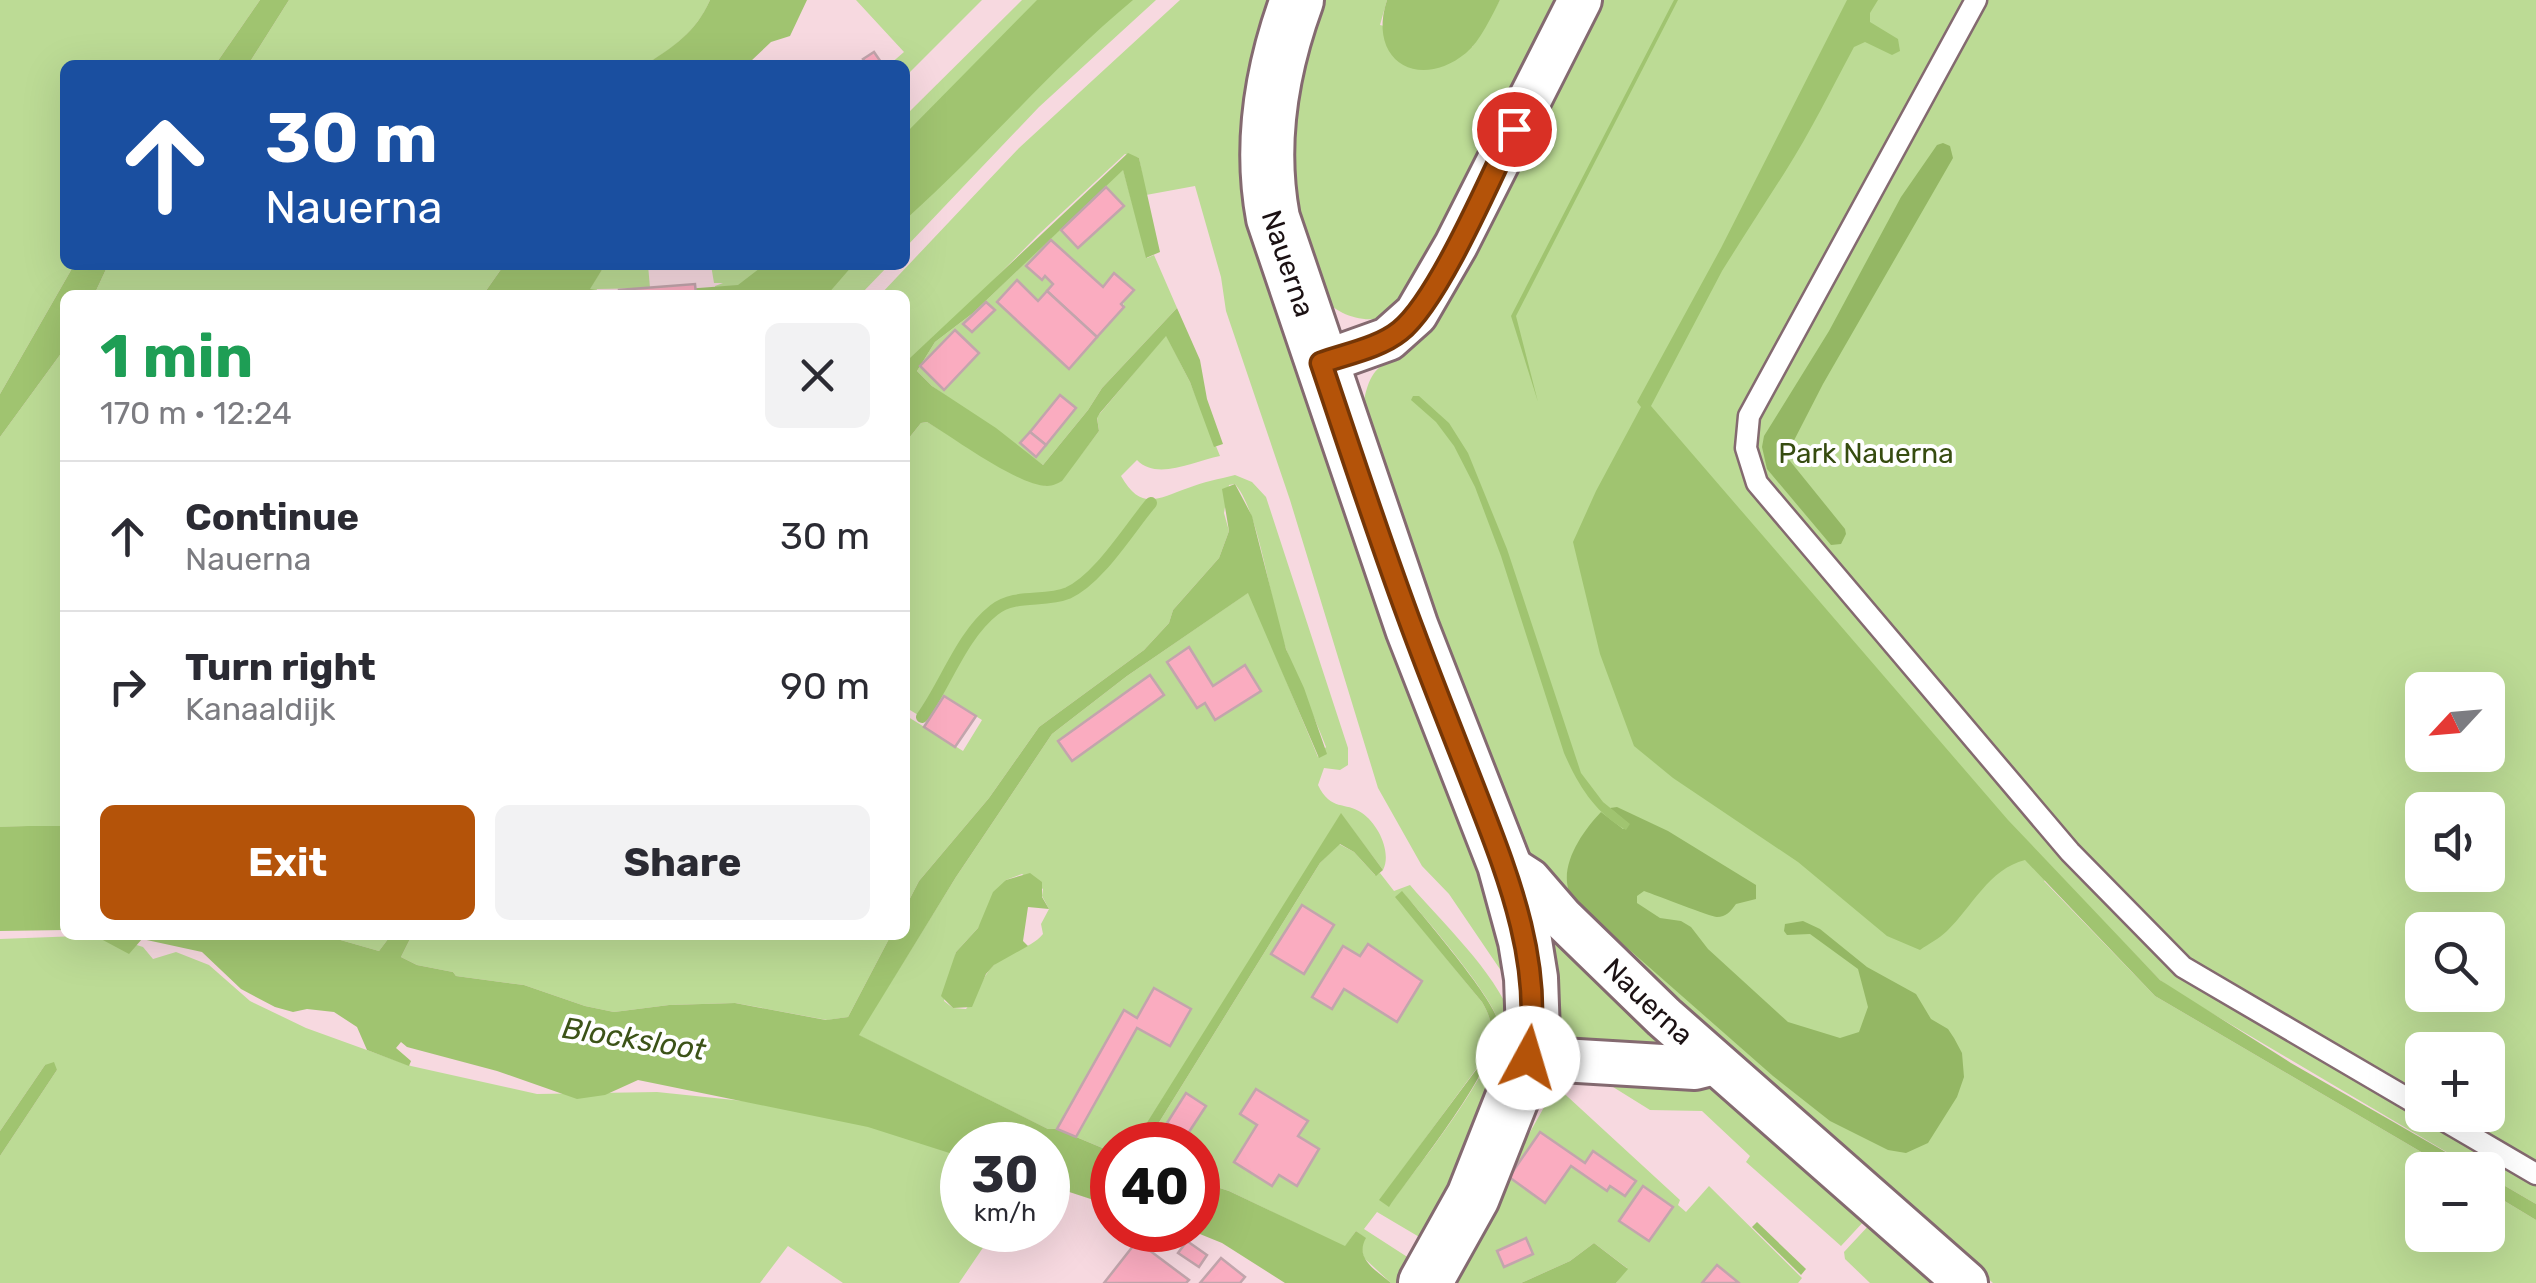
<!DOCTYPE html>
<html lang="en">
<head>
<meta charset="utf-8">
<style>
	:root { --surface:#fff; --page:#f2f2f3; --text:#2b2b33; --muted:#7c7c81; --line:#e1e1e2; --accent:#b45309 }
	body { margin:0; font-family:Rubik,sans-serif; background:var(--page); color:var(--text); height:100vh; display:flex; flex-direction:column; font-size:38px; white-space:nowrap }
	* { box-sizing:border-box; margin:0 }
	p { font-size:32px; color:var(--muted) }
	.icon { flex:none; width:55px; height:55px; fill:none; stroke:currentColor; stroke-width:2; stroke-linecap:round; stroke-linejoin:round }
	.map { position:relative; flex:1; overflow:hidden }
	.panel { position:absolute; left:60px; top:290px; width:850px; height:650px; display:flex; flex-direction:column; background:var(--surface); border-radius:15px; box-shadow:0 10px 40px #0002 }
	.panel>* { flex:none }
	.guide { position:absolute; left:60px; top:60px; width:850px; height:210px; border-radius:15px; box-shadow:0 10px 40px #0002; background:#1a4fa0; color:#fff; overflow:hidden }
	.needle { width:65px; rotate:244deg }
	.controls { position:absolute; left:2405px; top:672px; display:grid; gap:20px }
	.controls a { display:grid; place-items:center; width:100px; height:100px; border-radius:15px; background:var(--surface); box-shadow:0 10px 40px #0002; font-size:50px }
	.speed { position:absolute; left:940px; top:1122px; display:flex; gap:20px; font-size:50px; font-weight:700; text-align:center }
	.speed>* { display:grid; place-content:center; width:130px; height:130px; border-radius:50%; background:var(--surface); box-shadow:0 10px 40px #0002; line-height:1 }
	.speed small { font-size:25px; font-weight:400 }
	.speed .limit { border:15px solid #d22; background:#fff; color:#111 }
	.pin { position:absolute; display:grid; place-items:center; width:85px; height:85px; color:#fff; margin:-42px; border:5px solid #fff; border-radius:50%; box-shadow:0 2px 10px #0007 }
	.me { position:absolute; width:110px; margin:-55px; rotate:6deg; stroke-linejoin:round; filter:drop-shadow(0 0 8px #0008) }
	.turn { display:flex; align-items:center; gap:35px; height:210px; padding:0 40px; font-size:45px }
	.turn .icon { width:130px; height:130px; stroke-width:2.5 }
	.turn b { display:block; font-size:70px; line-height:85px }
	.round { display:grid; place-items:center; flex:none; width:105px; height:105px; border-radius:15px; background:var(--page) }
	.summary { display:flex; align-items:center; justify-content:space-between; height:170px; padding:0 40px }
	h1 { font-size:60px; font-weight:700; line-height:75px; color:#1e9e55 }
	.cta { display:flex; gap:20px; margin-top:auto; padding:20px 40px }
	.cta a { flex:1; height:115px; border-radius:15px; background:var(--accent); color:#fff; font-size:40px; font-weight:700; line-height:115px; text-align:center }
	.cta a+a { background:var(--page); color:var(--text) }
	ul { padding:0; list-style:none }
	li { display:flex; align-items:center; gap:30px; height:150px; padding:0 40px; border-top:2px solid var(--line) }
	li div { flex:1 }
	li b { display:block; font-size:38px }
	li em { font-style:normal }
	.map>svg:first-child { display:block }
	.green { fill:#bcdb95; fill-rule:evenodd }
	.forest { fill:#94b764 }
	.water { fill:#a0c470 }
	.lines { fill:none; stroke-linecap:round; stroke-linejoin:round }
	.stream { stroke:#a0c470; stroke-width:12 }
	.building { fill:#faacc0; stroke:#c2a5ac; stroke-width:2.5 }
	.service-casing { stroke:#846a70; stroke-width:25 }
	.minor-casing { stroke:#846a70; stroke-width:48 }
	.tertiary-casing { stroke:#846a70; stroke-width:58 }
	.service { stroke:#fff; stroke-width:20 }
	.minor { stroke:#fff; stroke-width:42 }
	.tertiary { stroke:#fff; stroke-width:52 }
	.route-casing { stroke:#753606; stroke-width:25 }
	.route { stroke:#b45309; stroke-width:18 }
	.labels { text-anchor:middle; stroke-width:8; stroke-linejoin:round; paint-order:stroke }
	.street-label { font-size:28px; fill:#1b1113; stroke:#fff }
	.park-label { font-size:28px; fill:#364c10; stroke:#fff }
	.water-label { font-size:30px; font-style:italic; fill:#3c5318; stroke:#fff }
</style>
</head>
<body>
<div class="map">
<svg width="2536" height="1283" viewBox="0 0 2536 1283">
	<rect width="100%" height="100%" fill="#f7d9e0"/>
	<!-- green -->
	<g class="green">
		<polygon points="0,0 260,0 215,65 65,65 65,265 74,265 0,394"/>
		<path d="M289 0H710C697 31 673 48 645 65H248Z"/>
		<polygon points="856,0 982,0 905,77 905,65 889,65 904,52"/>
		<polygon points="1022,0 1054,0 905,147 905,116"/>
		<polygon points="1110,0 1156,0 1039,107 905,248 905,202"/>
		<polygon points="1180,0 1278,0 1255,77 1468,815 1510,984 1449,894 1422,866 1378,788 1290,500 1226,311 1221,277 1195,186 1146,195 1139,158 1125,154 1038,235 911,364 905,409 905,295 880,295 1019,148"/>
		<path d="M1317 0H1387L1380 25 1472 47 1500 0H1569L1422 284 1384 317C1363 324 1334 314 1322 295 1302 261 1281 184 1285 145 1289 100 1307 45 1317 0Z"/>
		<path d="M1590 0H2536V1204L2488 1176V1170H2477L2176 992 2160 980 2054 871 2044 881 2155 996 2452 1170H2422V1235H2488V1191L2536 1220V1283H1993L1637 971 1516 843 1362 414C1364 399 1367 377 1380 367 1390 360 1400 358 1409 349ZM2422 690H2488V755H2422ZM2422 810H2488V875H2422ZM2422 930H2488V995H2422ZM2422 1050H2488V1115H2422Z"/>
		<path d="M1123 169 1147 258 1154 255 1177 308 1102 388 1088 410 1043 465 932 386 917 371 935 342 973 313ZM1051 240 1103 287 1115 274 1124 306 1069 369 997 302 1017 280 1038 301 1053 284 1045 276 1041 280 1027 266Z"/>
		<polygon points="108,265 504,265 483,295 94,295"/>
		<polygon points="605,265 648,265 650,288 597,289 596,292 589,289"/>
		<polygon points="711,265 783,265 733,295 716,295 715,286 723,283 714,283"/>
		<polygon points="827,265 889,265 860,295 782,295"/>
		<path d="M1166 335 1190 382 1220 456C1194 461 1157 481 1137 460L1121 476C1141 511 1157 499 1188 488 1203 482 1219 479 1235 475L1252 482 1266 497 1348 748V765L1340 770 1324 768 1318 785C1331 812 1345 801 1362 813 1378 824 1392 852 1383 870L1341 814 1162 1102 1133 1145H1112V1152L1057 1129H1048L858 1035 956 877 1052 734 1127 676 1249 592 1318 757 1326 747C1313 713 1297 680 1285 646 1270 604 1260 513 1235 484L1229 485 1224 513 1229 531 1219 558 1173 610 1169 623 1144 650 1039 727 989 798 919 881 905 908V715L963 751 982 720 944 696 928 721 905 707V443L921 423 927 422 1015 474 1046 486 1080 456 1099 431 1097 417ZM1022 874 1043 889 1042 896 1049 909 1041 924 1043 934C1031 949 1010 950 996 963 981 976 979 995 966 1009L953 1008 944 1001 956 952 978 928 1006 880Z"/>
		<polygon points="65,348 65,826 0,827 0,437"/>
		<path d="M1339 844 1354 852 1375 875 1380 873 1394 891 1410 885C1444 925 1508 983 1516 1034L1426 1241 1377 1212 1364 1229 1412 1260 1400 1283H1391L1364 1258 1361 1247 1365 1238 1356 1231 1345 1247 1229 1191 1198 1181V1145H1145L1320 863ZM1402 892C1420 911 1496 1000 1498 1022 1503 1064 1415 1169 1389 1206L1380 1200 1485 1057C1494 1036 1494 1022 1482 1002L1396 897Z"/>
		<polygon points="1538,909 1682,1057 1564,1046 1554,1034"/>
		<polygon points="105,935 143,947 153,959 176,952 209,965 250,1001 306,1028 411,1066 537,1094 657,1092 753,1102 830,1114 962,1151 962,1230 995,1230 959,1283 843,1283 788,1246 760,1283 0,1283 0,1156 57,1070 45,1065 0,1131 0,939"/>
		<polygon points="323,935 391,935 379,951"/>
		<polygon points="412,935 891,935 848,1017 827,1020 735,1003 669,1005 614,1012 585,1006 524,985 456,976 453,972 417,965 401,957"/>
		<polygon points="1704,1080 1866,1219 1841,1246 1746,1162 1750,1156 1702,1111 1650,1110 1605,1082"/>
		<polygon points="1556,1086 1680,1200 1678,1205 1686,1212 1709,1186 1802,1278 1798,1283 1616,1283 1627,1268 1594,1243 1570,1261 1521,1283 1445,1283"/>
		<polygon points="1871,1223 1939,1283 1870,1283 1845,1259 1844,1252"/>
	</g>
	<!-- forest -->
	<g class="forest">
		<polygon points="1943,143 1950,146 1953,158 1823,384 1786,456 1845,529 1846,534 1841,544 1831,545 1767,469 1762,447 1764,436 1829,331 1901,197 1937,145"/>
		<path d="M1617 807 1668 831 1756 885V899L1736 904C1731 911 1726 917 1717 917 1711 917 1656 895 1644 891L1637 896V903L1660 918 1681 921 1691 927 1708 949 1788 1022 1840 1038 1859 1032 1868 1007 1858 969 1810 934 1787 935 1784 931 1785 924 1803 921 1820 929 1867 967 1916 994 1931 1019 1948 1029 1954 1038 1962 1053 1964 1077 1957 1097 1928 1143 1906 1153 1888 1150 1830 1121 1773 1076 1575 902C1553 874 1580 834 1601 812L1623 829 1629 824 1610 808Z"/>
	</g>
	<!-- water -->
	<g class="water">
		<polygon points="260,0 289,0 248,65 215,65"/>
		<path d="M710 0H807L790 36 771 42 751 61 741 65H645C673 47 696 32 710 0Z"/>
		<path d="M1037 0H1133C1051 68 984 150 905 220V134Z"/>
		<path d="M1387 0H1500C1491 17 1481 40 1466 53 1418 92 1367 60 1387 0Z"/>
		<polygon points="1674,0 1678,0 1516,316 1538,402 1511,316"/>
		<path d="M1847 0H1878L1870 13V22L1898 39 1900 51 1892 55 1865 42 1854 47C1832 88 1810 133 1785 172 1764 205 1742 239 1722 271L1651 406 2008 820 2160 980 2291 1063 2477 1170H2452L2155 996 2025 860C1989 869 1972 907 1947 931 1939 939 1928 944 1920 950L1887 936 1798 862 1673 778 1634 746 1600 654 1573 542 1596 491 1641 407 1637 402 1721 248Z"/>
		<path d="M1128 153 1139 158 1160 252 1146 258 1123 170 973 313 935 342 917 371 932 386 996 428 1043 465 1088 410 1102 388 1177 308 1200 360 1207 399 1223 444 1214 447 1190 382 1166 336 1100 413 1097 418 1099 431 1062 481C1058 483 1053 486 1047 486 1017 485 954 438 927 422L921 423 905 443 910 358Z"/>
		<polygon points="74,265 108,265 94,295 65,295 65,348 0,437 0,394"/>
		<polygon points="504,265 605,265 590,289 619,294 738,285 764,265 853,265 827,295 483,295"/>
		<path d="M1413 396H1419L1449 423 1468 453 1507 549 1581 773 1603 802 1630 824 1626 830C1595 813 1578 785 1564 753L1501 556 1475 487 1454 446 1436 422 1411 400Z"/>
		<polygon points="1235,484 1252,516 1286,649 1304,688 1327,754 1319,758 1248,593 1127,676 1052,734 956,877 859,1035 1048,1129 1057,1129 1112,1152 1112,1206 1048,1185 1048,1145 962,1145 962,1157 868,1127 638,1080 605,1095 577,1099 497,1071 407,1047 401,1042 396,1048 411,1061 409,1066 367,1050 357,1027 334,1012 307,1009 293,1012 275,1007 241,989 202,952 142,939 129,954 101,939 80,935 323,935 379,951 391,935 412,935 401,957 417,965 453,972 456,976 524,985 585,1006 614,1012 669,1005 735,1003 826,1020 848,1017 891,935 905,935 905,908 919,881 989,798 1039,727 1144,650 1169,623 1173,610 1219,558 1229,531 1222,489"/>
		<polygon points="1341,813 1383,870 1376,876 1354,852 1340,844 1320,863 1145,1145 1133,1145"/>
		<polygon points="28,826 65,826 65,930 0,931 0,827"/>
		<polygon points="1030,873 1042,882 1042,897 1049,909 1028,907 1023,941 1028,946 994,965 986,974 972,1007 953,1008 941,996 956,952 978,928 993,892 1006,880"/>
		<path d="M1402 891C1419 911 1496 1001 1498 1022 1502 1063 1415 1169 1389 1207L1379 1200 1485 1058C1494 1036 1494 1022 1482 1002L1395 897Z"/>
		<polygon points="54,1062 57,1070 0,1156 0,1131 45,1065"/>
		<polygon points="2488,1176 2536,1204 2536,1220 2488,1191"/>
		<path d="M1198 1181 1229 1191 1345 1246 1356 1231 1366 1238C1354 1259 1376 1270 1391 1283H1285L1222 1243 1190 1230H1198Z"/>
		<polygon points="1757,1222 1806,1269 1801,1275 1752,1227"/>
		<polygon points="1594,1243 1628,1269 1616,1283 1521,1283 1570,1261"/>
	</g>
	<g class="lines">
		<!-- stream -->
		<path class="stream" d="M922 717C946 684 961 636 994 610 1016 593 1044 603 1068 593 1099 579 1129 529 1151 503"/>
	</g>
	<!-- building -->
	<g class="building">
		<polygon points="874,52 883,65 867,65 863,59"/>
		<polygon points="1106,187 1124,206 1078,248 1061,230"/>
		<polygon points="1051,240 1103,287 1114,273 1134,290 1121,304 1124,307 1097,337 1047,291 1053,284 1045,276 1042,280 1026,266"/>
		<polygon points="1017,280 1038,301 1047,291 1097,337 1069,369 997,302"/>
		<polygon points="695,284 696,295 619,295 619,290"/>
		<polygon points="986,302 995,310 972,332 963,324"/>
		<polygon points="955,330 979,353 944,390 920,366"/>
		<polygon points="1060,395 1076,408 1046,445 1030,432"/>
		<polygon points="1030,432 1046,445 1036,457 1020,443"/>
		<polygon points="1189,647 1213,686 1245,665 1261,691 1215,720 1205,703 1197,708 1167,662"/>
		<polygon points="1150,675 1164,695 1072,761 1058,741"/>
		<polygon points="944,696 976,716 955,747 924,727"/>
		<polygon points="1302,905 1334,925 1304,974 1271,954"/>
		<polygon points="1368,944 1422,981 1397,1022 1344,989 1332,1009 1312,997 1343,946 1360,956"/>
		<polygon points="1154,988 1191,1009 1170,1046 1137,1028 1076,1137 1057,1129 1124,1010 1137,1018"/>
		<polygon points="1256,1089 1308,1121 1298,1136 1319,1149 1297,1186 1279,1175 1272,1186 1234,1162 1257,1125 1240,1114"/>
		<polygon points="1186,1093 1206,1106 1187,1135 1167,1123"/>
		<polygon points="1167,1123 1192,1139 1188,1145 1153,1145"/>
		<polygon points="1540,1132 1585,1163 1593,1151 1636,1181 1625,1196 1610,1186 1607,1191 1571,1166 1545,1203 1509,1177"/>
		<polygon points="1643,1186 1673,1207 1649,1241 1619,1221"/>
		<polygon points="1526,1238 1533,1254 1504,1267 1497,1251"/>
		<polygon points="1137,1241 1189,1280 1186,1283 1104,1283"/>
		<polygon points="1187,1241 1207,1255 1199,1267 1178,1253"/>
		<polygon points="1221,1258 1245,1277 1240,1283 1200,1283"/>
		<polygon points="1717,1265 1739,1283 1702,1283"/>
	</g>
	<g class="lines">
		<defs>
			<g id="service">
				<polyline points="1976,0 1749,416 1746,448 1757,483 2070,852 2183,967 2422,1107"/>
				<polyline points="2435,1115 2536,1174"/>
			</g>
			<g id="minor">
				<polyline points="1321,363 1388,339 1416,314 1456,245 1580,0"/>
				<path id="s1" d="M1504 864 1529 880 1561 917 1664 1017 1966 1283"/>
				<polyline points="1528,1058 1695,1068 1715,1063"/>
			</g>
			<g id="tertiary">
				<path id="s2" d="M1297 0C1271 71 1259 143 1273 218L1412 628 1504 864 1525 941 1531 978 1533 1033 1528 1058 1473 1197 1425 1283"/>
			</g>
		</defs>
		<!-- service casing -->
		<use href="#service" class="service-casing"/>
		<!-- minor casing -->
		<use href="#minor" class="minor-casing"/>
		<!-- tertiary casing -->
		<use href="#tertiary" class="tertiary-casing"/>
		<!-- service -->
		<use href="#service" class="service"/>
		<!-- minor -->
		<use href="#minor" class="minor"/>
		<!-- tertiary -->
		<use href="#tertiary" class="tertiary"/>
	</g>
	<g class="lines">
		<defs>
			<path id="route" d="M1514 129C1491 177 1438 301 1400 331 1379 348 1346 354 1321 363 1351 452 1380 542 1413 630 1433 684 1455 739 1476 793 1509 878 1544 966 1528 1058"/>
		</defs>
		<!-- route casing -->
		<use href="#route" class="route-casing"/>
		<!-- route -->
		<use href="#route" class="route"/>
	</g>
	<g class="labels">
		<!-- street labels -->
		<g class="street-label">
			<text dy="10" stroke="none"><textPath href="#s2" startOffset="270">Nauerna</textPath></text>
			<text dy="10" stroke="none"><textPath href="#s1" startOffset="200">Nauerna</textPath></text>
		</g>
		<!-- park labels -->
		<g class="park-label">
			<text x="1866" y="463">Park Nauerna</text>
		</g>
		<!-- water labels -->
		<g class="water-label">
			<text transform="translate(634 1039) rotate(9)" y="10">Blocksloot</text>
		</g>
	</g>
</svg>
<div class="controls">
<a><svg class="needle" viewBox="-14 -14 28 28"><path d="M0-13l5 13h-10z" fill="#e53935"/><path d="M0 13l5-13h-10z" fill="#7c7c81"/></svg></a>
<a><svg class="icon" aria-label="sound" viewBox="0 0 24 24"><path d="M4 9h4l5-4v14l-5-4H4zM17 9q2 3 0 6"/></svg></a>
<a><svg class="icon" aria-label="search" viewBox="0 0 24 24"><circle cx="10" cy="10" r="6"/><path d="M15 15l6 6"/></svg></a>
<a>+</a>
<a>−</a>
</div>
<div class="speed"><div>30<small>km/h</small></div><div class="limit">40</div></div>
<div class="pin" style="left:1514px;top:129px;background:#d93025"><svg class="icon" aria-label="arrive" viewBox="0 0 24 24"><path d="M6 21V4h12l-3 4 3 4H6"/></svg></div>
<svg class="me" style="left:1528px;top:1058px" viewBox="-20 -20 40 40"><circle r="19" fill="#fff"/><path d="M0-13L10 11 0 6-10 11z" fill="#b45309"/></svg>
<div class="guide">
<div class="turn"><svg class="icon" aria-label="ahead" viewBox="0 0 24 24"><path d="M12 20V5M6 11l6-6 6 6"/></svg><div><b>30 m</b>Nauerna</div></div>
</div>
<section class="panel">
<div class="summary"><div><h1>1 min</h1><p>170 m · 12:24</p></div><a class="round"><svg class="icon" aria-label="close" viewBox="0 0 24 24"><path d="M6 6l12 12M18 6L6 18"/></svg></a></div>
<ul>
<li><svg class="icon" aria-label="ahead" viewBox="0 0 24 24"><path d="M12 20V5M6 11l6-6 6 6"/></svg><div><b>Continue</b><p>Nauerna</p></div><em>30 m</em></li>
<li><svg class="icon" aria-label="right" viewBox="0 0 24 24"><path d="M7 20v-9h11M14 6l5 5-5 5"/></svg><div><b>Turn right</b><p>Kanaaldijk</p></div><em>90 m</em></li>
</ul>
<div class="cta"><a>Exit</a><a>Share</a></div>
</section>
</div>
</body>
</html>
